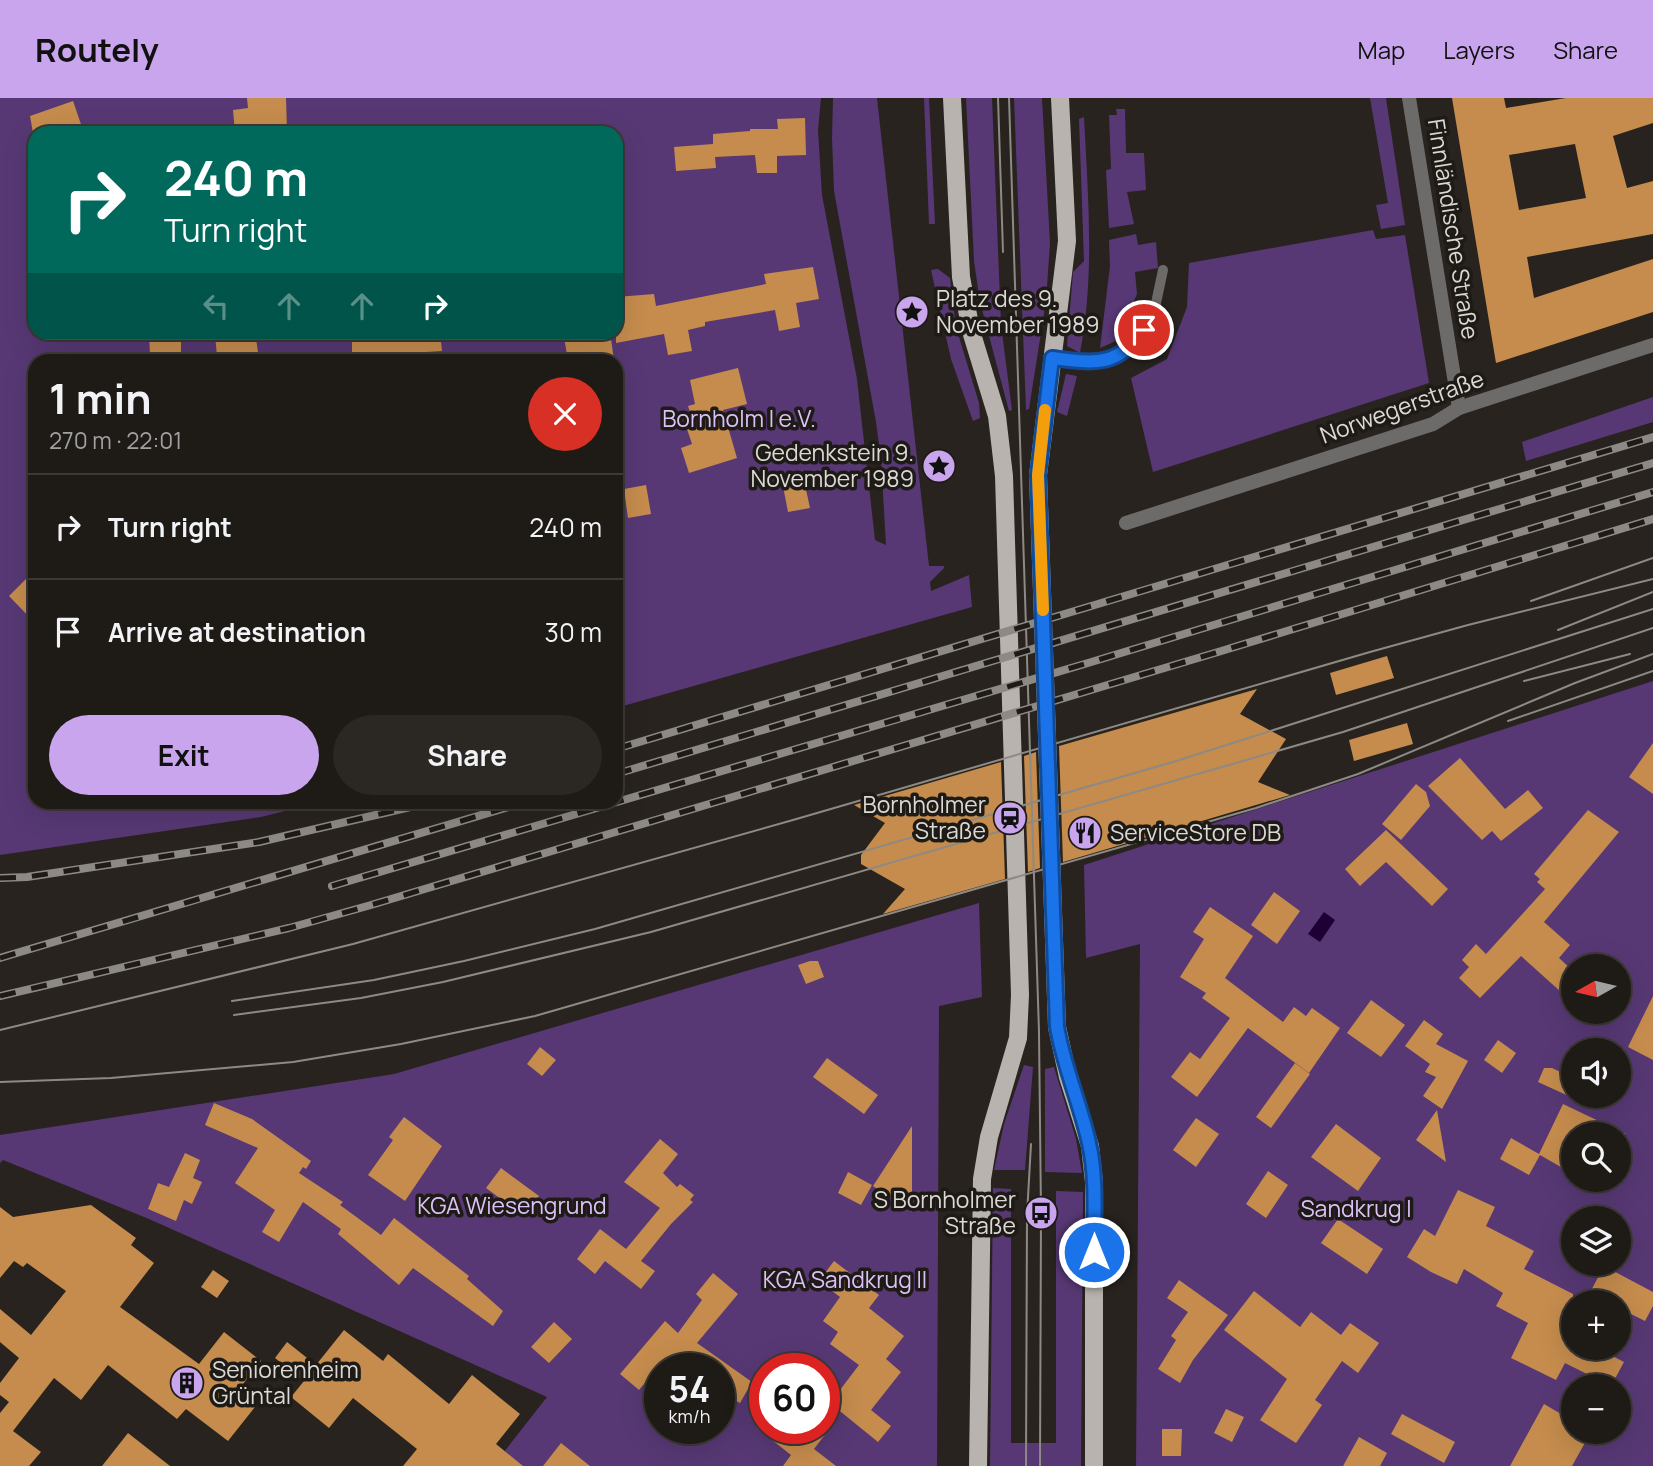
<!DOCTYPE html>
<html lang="en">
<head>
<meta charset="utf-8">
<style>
	:root { --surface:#1e1a16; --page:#2b2723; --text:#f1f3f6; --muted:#a1a1a1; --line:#3c3835; --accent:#c9a5ee }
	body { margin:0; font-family:Manrope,sans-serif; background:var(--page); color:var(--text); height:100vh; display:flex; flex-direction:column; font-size:26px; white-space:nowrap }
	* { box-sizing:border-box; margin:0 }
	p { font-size:23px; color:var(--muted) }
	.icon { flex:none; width:38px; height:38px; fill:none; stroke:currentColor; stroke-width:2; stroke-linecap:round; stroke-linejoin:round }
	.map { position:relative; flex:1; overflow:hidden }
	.side { position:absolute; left:28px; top:256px; width:595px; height:455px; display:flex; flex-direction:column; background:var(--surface); border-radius:21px; box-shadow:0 7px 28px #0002,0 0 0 2px var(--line) }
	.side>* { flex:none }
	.top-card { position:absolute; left:28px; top:28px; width:595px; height:214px; border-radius:21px; box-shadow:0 7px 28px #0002,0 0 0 2px var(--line); background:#00695c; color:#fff; overflow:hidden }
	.needle { width:46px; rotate:262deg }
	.buttons { position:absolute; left:1561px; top:856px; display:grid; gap:14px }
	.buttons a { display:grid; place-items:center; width:70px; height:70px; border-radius:50%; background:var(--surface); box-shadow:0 7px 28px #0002,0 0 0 2px var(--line); font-size:35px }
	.speed { position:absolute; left:644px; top:1255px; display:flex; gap:14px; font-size:35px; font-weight:700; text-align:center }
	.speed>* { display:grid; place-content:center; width:91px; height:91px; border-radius:50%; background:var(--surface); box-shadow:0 7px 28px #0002,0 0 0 2px var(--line); line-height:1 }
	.speed small { font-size:18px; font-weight:400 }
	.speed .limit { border:10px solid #d22; background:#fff; color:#111 }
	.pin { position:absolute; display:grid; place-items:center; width:60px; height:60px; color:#fff; margin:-30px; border:4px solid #fff; border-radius:50%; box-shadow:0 2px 7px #0007 }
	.me { position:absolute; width:77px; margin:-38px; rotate:0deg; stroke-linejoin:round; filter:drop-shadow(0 0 5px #0008) }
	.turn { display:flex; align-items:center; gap:24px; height:147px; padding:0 21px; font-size:32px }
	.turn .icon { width:91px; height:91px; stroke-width:2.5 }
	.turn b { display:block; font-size:49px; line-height:60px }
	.lanes { display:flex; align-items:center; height:66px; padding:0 21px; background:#0003; justify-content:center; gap:35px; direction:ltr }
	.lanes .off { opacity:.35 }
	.round { display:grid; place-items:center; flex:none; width:74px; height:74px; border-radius:37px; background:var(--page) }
	.overview { display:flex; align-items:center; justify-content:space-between; height:119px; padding:0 21px }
	h1 { font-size:42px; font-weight:700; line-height:52px }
	.action { display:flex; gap:14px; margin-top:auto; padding:14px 21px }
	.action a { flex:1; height:80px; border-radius:42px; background:var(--accent); color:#111; font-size:28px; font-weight:700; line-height:80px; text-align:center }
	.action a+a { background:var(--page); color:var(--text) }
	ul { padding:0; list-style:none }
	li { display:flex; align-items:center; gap:21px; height:105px; padding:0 21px; border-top:2px solid var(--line) }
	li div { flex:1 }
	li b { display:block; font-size:26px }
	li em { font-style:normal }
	header { display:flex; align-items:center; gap:42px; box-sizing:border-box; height:98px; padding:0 35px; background:var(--accent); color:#111 }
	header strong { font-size:33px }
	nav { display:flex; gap:38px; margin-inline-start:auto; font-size:24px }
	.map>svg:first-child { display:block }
	.green { fill:#573874; fill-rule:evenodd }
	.water { fill:#1f0035 }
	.building { fill:#c58c4d; fill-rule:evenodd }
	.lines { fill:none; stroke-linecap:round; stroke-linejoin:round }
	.lane { stroke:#6d6b69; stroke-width:10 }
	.street { stroke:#6d6b69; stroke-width:14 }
	.primary { stroke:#b8b3ae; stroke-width:18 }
	.tram { stroke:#8d8985; stroke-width:2 }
	.rail-casing { stroke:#8d8985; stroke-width:8 }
	.rail { stroke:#1e1a15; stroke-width:5; stroke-dasharray:16; stroke-linecap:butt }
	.route-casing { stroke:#114b97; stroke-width:18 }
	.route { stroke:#1a73e8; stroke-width:12 }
	.slow { stroke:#f59e0b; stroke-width:12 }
	.labels { text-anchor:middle; stroke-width:7; stroke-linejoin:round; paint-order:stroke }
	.street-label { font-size:23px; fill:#dbd8d5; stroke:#1e1a15 }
	.poi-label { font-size:23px; fill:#dbd8d5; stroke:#1e1a15; text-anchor:start }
	.park-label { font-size:23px; fill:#dcc1f9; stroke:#1e1a15 }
</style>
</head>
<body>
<header>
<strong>Routely</strong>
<nav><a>Map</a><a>Layers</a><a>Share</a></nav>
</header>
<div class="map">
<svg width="1653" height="1368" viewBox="0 0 1653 1368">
	<rect width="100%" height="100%" fill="#28231e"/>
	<!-- green -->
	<g class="green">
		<path d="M0 0H821L818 32 822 97 857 281 875 442 886 447 881 361 876 324 834 93 832 40 833 0H877L929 468H944V470L930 484 931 493 969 477 972 509 616 610V262H35V704H321L261 719 0 757ZM35 35H616V234H35Z"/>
		<polygon points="924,0 929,0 935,126 929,126"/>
		<polygon points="966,0 992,0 1001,227 1012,312 1009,313 980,204 974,163"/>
		<polygon points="1014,0 1042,0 1050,145 1046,203 1029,311 1026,312"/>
		<polygon points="1370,0 1386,0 1405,127 1381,131 1376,107 1388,105"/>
		<polygon points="1116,11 1125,11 1126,55 1144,55 1146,92 1127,94 1134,126 1109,130 1106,72 1111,71 1109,17 1117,17"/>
		<path d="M1084 19C1088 98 1095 177 1080 255L1067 248 1073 174 1084 163 1079 21Z"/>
		<polygon points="1373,132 1376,141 1405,137 1429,285 1153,374 1131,280 1167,261 1187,209 1189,165"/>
		<polygon points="1136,136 1138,147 1156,144 1158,170 1135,174 1137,196 1125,225 1116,243 1100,250 1110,168 1109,142"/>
		<polygon points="938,171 950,180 956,229 979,305 980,320 973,323 951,261 931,172"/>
		<polygon points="1066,276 1077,278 1067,318 1057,314"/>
		<polygon points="1653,299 1653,324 1526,363 1522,344"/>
		<path d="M1653 583V1368H1136L1140 846 1086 860 1084 767ZM1573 868H1619V914H1573ZM1573 952H1619V998H1573ZM1573 1036H1619V1082H1573ZM1573 1120H1619V1166H1573ZM1573 1204H1619V1250H1573ZM1573 1288H1619V1334H1573Z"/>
		<path d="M979 805 982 899 939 908 937 1368H493L547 1299 149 1121 3 1062 0 1065V1037L394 976ZM660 1270H719V1330H660ZM765 1270H824V1330H765Z"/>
		<polygon points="1024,967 1033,969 1025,1072 994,1072 1004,1026"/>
		<polygon points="1054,969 1076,1041 1082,1075 1045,1074 1045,971"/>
		<polygon points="993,1090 1011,1091 1011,1345 1056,1345 1056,1093 1083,1094 1081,1368 990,1368"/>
	</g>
	<!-- water -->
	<polygon class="water" points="1324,814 1335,822 1320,844 1308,836"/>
	<!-- building -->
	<g class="building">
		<polygon points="247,0 286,0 287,33 235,35 233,12 248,10"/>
		<path d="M1452 0H1504L1506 10 1566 0H1653V25L1613 38 1627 90 1653 83V136L1527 159 1534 200 1653 161V214L1496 265ZM1575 46 1586 100 1519 112 1509 57Z"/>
		<polygon points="73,3 84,35 33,35 30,18"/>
		<polygon points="805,20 806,57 777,58 777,75 757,75 755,57 715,59 716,70 676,73 674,49 713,46 713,36 750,33 750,31 778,31 777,21"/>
		<polygon points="813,169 819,201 796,205 800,229 779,233 775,212 705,224 705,228 688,232 692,253 668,257 664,236 616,245 616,199 654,196 656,208 766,186 764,176"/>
		<polygon points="149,234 168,234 168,241 181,240 181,262 159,262 159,258 150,258"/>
		<polygon points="239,234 255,234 258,254 217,258 215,237"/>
		<polygon points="352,234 440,234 442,253 377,257 377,255 352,256"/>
		<polygon points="563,234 610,234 614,262 568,262"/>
		<polygon points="738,270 747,306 723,312 737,360 689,375 681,350 692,346 685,325 693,322 688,308 695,306 690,282"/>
		<polygon points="803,378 810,410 788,414 782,383"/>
		<polygon points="646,387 651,416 628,420 624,391"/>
		<polygon points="35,472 35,525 9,498"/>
		<polygon points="1387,558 1394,580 1336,597 1330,575"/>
		<polygon points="1257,591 1240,616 1286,641 1258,684 1290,697 1063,764 1059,648"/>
		<polygon points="1407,625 1413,646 1354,663 1349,642"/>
		<polygon points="1653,645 1653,696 1629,679"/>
		<polygon points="1036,654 1040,770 1028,774 1024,658"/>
		<polygon points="1460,660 1505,711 1528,692 1543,710 1501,743 1492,733 1482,742 1428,688"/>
		<polygon points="1001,664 1005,781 883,816 905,791 861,766 861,757 885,725 854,707"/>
		<polygon points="1416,686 1426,694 1430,708 1401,742 1382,726"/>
		<polygon points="1588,712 1619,734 1544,824 1570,847 1559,860 1573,873 1573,879 1561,894 1521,858 1480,900 1459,880 1469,869 1462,862 1476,846 1486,856 1545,791 1537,784 1540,781 1534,776"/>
		<polygon points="1386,732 1448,791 1432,808 1386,764 1360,788 1345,771"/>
		<polygon points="1274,794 1300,813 1277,846 1251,827"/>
		<polygon points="1210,809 1253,838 1225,880 1283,924 1294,909 1306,918 1312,910 1340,930 1309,975 1248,930 1197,999 1171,979 1190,954 1200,961 1230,920 1202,900 1206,895 1180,879 1204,841 1193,834"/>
		<polygon points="810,863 818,863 824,879 806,886 798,867"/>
		<polygon points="1653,898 1653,962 1628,949"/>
		<polygon points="1371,902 1405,927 1381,959 1347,935"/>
		<polygon points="1424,922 1443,936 1436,946 1468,963 1442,1011 1423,998 1436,979 1425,974 1430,966 1405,948"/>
		<polygon points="1498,942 1516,955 1502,975 1484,962"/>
		<polygon points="540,949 556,962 542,978 527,966"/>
		<polygon points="827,960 878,997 864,1016 813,979"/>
		<polygon points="1295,965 1310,976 1271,1030 1256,1019"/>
		<polygon points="1544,970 1552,970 1573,980 1573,1000 1538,984"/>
		<polygon points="214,1005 252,1021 311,1063 306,1071 303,1069 299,1075 343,1104 340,1107 381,1137 394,1120 469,1178 467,1181 503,1213 493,1228 413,1170 399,1187 338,1136 341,1131 303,1104 279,1144 262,1134 275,1112 235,1085 258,1050 205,1027"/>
		<polygon points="1563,1006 1626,1036 1573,1036 1573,1076 1540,1057 1529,1077 1500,1061 1511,1040 1539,1056"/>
		<polygon points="1437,1012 1446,1064 1416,1042"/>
		<polygon points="404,1019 442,1048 405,1103 368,1077 393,1042 389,1039"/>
		<polygon points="1196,1020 1219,1036 1196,1069 1173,1052"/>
		<polygon points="1336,1026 1381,1060 1358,1093 1311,1059"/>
		<polygon points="912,1028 912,1114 873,1088"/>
		<polygon points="660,1041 678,1056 663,1075 677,1089 680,1086 694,1097 690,1102 693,1104 671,1126 641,1163 655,1173 641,1191 605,1163 595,1176 577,1161 600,1131 626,1151 660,1110 624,1084"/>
		<polygon points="185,1055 200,1062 193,1080 202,1084 192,1106 184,1102 176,1123 148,1111 158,1085 169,1089"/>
		<polygon points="501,1070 539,1098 524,1118 486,1090"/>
		<polygon points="1268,1073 1288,1087 1266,1120 1246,1106"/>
		<polygon points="848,1074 872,1087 861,1107 838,1095"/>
		<polygon points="1458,1092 1495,1109 1486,1128 1534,1153 1524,1171 1573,1196 1573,1250 1597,1250 1624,1264 1611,1288 1565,1265 1556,1282 1511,1260 1528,1225 1496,1208 1503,1195 1464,1171 1457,1186 1431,1174 1407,1159 1424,1131 1435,1138"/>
		<polygon points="91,1107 136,1140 131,1147 154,1165 120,1209 199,1266 224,1234 261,1263 236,1295 255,1309 228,1343 186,1311 177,1321 108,1267 81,1302 54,1280 13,1333 41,1354 29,1368 0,1368 0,1315 9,1304 0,1297 0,1285 19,1260 0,1244 0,1211 31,1237 66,1193 27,1165 23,1169 14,1163 0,1180 0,1109 13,1119"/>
		<polygon points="1338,1121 1383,1151 1367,1176 1321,1145"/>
		<polygon points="834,1163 879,1197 869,1210 904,1238 886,1261 901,1274 871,1312 891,1328 878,1344 830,1305 859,1267 830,1246 838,1234 823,1223 840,1199 819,1183"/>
		<polygon points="1604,1168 1653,1194 1653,1208 1645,1223 1619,1210 1619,1204 1585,1204"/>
		<polygon points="213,1172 229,1183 217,1200 201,1189"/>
		<polygon points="713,1175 738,1196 697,1245 752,1284 740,1305 719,1294 719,1270 657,1270 639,1292 620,1276 665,1223 678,1235 702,1202 696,1196"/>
		<polygon points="1179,1182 1228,1217 1193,1262 1180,1285 1158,1271 1176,1242 1171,1238 1188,1214 1167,1200"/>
		<polygon points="1254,1193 1300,1229 1311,1214 1341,1237 1350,1225 1379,1245 1358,1275 1342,1263 1315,1302 1322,1307 1296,1345 1260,1322 1287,1281 1224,1232"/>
		<polygon points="554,1224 572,1241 549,1265 531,1249"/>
		<polygon points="344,1232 383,1263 388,1256 449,1306 472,1277 520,1316 496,1346 523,1368 403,1368 417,1351 353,1300 329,1330 291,1299 304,1283 275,1260 287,1244 316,1267"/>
		<polygon points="1544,1306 1573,1323 1573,1334 1591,1334 1572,1368 1510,1368"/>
		<polygon points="1226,1311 1244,1319 1232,1344 1214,1335"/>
		<polygon points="1402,1316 1455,1344 1444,1365 1391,1336"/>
		<polygon points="757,1330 830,1330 814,1351 836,1368 783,1368 791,1357"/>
		<polygon points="1162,1331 1182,1331 1181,1358 1162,1358"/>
		<polygon points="128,1335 170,1368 102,1368"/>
		<polygon points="1359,1339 1387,1355 1380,1368 1343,1368"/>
		<polygon points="561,1345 590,1368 543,1368"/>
	</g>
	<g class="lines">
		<!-- lane -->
		<polyline class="lane" points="1052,260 1086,264 1106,262 1132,249 1153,219 1163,172"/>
		<!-- street -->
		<g class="street">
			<polyline points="1409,0 1459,310"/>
			<polyline points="1126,425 1433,326 1459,310 1653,247"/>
		</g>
		<!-- primary -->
		<g class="primary">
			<polyline points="952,0 961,179 971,233 997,318 1004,378 1020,897 1018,940 989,1039 982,1081 978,1368"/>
			<polyline points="1060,0 1067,143 1038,377 1057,929 1068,979 1090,1048 1094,1084 1094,1368"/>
		</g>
		<!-- tram -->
		<g class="tram">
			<polyline points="998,0 1003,154"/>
			<polyline points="1009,0 1039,934 1041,1115 1040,1368"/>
			<polyline points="1531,503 1653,460"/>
			<polyline points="1558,532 1653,494"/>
			<polyline points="1524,583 1630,556"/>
			<polyline points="1508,623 1653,573"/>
			<polyline points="232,903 374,882 464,863 595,831 1173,664 1653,511"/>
			<polyline points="234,917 361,900 443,884 651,834 1343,634 1653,530"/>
			<polyline points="0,932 353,846 793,722 1370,554 1468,527 1653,481"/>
			<polyline points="0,984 111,980 293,964 401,946 535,918 1256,710 1358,676 1575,585 1653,556"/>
			<polyline points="1026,1368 1027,1117 1031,1046"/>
		</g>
		<defs>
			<g id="rail">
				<polyline points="616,651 1653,339"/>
				<polyline points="616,676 1653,365"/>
				<polyline points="0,780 27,779 259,744 432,704"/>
				<polyline points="332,788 1088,565 1653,394"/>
				<polyline points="0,860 525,704"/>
				<polyline points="0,898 289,830 371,807 1218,554 1653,421"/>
			</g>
		</defs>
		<!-- rail casing -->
		<use href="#rail" class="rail-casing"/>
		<!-- rail -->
		<use href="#rail" class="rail"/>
	</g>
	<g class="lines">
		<defs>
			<path id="route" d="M1094 1154C1094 1118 1097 1080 1089 1045 1080 1005 1064 969 1057 929L1038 377 1052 260C1095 265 1116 270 1144 232"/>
		</defs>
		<!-- route casing -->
		<use href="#route" class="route-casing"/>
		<!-- route -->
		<use href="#route" class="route"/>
		<!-- slow -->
		<polyline class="slow" points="1043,512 1038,377 1045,312"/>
	</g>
	<!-- icons -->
	<defs>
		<symbol id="sight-disc" viewBox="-11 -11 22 22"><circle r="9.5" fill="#c9a5ee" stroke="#1e1a15"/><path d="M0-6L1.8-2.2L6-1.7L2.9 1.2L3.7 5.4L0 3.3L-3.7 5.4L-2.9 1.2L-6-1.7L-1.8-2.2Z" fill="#111"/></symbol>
		<symbol id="station-disc" viewBox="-11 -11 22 22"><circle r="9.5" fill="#c9a5ee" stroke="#1e1a15"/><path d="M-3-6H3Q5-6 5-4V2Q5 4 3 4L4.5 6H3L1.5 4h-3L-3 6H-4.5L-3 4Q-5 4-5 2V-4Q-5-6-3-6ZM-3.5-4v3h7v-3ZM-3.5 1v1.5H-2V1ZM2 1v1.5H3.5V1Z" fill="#111"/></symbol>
		<symbol id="restaurant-disc" viewBox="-11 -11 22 22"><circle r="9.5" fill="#c9a5ee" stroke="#1e1a15"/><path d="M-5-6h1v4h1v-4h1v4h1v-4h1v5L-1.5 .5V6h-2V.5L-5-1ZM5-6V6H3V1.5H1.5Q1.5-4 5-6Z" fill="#111"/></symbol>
		<symbol id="bus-disc" viewBox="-11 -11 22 22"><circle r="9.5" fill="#c9a5ee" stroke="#1e1a15"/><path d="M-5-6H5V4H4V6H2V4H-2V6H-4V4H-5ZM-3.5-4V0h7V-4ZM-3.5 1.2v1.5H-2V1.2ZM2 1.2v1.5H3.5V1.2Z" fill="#111"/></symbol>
		<symbol id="building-disc" viewBox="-11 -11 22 22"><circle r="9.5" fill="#c9a5ee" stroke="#1e1a15"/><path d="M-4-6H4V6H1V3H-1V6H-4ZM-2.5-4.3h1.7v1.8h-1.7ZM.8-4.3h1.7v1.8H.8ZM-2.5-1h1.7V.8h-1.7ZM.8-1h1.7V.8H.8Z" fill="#111"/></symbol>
	</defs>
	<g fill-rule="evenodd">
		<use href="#sight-disc" x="893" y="195" width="38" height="38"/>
		<use href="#sight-disc" x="920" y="349" width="38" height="38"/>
		<use href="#station-disc" x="991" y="701" width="38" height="38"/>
		<use href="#restaurant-disc" x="1066" y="716" width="38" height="38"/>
		<use href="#bus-disc" x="1022" y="1096" width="38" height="38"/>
		<use href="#building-disc" x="168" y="1266" width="38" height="38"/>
	</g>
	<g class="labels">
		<!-- street labels -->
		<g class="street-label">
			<text transform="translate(1453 131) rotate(81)" y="8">Finnländische Straße</text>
			<text transform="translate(1402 309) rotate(-20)" y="8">Norwegerstraße</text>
		</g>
		<!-- poi labels -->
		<g class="poi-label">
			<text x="936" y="209">Platz des 9.<tspan x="936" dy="26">November 1989</tspan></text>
			<text x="914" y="363" text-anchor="end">Gedenkstein 9.<tspan x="914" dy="26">November 1989</tspan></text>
			<text x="986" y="715" text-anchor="end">Bornholmer<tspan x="986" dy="26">Straße</tspan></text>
			<text x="1110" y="743">ServiceStore DB</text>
			<text x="1016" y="1110" text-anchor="end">S Bornholmer<tspan x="1016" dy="26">Straße</tspan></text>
			<text x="212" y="1280">Seniorenheim<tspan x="212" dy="26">Grüntal</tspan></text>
		</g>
		<!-- park labels -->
		<g class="park-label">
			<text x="739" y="329">Bornholm I e.V.</text>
			<text x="512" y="1116">KGA Wiesengrund</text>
			<text x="1356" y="1119">Sandkrug I</text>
			<text x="845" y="1190">KGA Sandkrug II</text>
		</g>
	</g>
</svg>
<div class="buttons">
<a><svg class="needle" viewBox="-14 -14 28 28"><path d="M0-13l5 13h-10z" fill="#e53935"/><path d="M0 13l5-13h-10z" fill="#a1a1a1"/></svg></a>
<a><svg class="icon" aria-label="sound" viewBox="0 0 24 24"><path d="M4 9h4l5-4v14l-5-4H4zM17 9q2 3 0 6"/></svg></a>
<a><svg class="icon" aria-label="search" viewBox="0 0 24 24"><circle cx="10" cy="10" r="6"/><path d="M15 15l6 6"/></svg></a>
<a><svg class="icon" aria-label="layers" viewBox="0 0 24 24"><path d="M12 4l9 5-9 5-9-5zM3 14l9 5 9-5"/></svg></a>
<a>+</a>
<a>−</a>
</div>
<div class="speed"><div>54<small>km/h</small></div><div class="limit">60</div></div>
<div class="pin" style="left:1144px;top:232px;background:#d93025"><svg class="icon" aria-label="arrive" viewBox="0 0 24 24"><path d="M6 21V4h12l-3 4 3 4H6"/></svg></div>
<svg class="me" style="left:1094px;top:1154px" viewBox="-20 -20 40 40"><circle r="17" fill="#1a73e8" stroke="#fff" stroke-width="3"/><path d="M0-11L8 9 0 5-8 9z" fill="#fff"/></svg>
<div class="top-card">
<div class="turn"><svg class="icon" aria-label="right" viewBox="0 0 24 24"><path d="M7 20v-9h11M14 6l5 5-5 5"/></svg><div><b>240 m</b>Turn right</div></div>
<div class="lanes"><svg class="icon off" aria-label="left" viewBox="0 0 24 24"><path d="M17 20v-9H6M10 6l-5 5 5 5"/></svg><svg class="icon off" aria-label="ahead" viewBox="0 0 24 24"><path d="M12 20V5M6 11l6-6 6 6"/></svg><svg class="icon off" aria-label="ahead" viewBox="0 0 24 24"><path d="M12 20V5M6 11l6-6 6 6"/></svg><svg class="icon" aria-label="right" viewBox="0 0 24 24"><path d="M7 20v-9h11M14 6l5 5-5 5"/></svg></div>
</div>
<section class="side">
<div class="overview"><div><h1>1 min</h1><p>270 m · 22:01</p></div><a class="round" style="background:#d93025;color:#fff"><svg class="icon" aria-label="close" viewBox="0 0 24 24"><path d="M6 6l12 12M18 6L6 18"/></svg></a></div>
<ul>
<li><svg class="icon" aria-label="right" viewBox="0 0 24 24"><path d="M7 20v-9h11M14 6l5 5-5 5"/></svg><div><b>Turn right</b></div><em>240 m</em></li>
<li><svg class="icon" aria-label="arrive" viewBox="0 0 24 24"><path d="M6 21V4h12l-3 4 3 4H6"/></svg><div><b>Arrive at destination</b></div><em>30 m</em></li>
</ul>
<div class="action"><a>Exit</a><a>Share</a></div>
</section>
</div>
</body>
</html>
